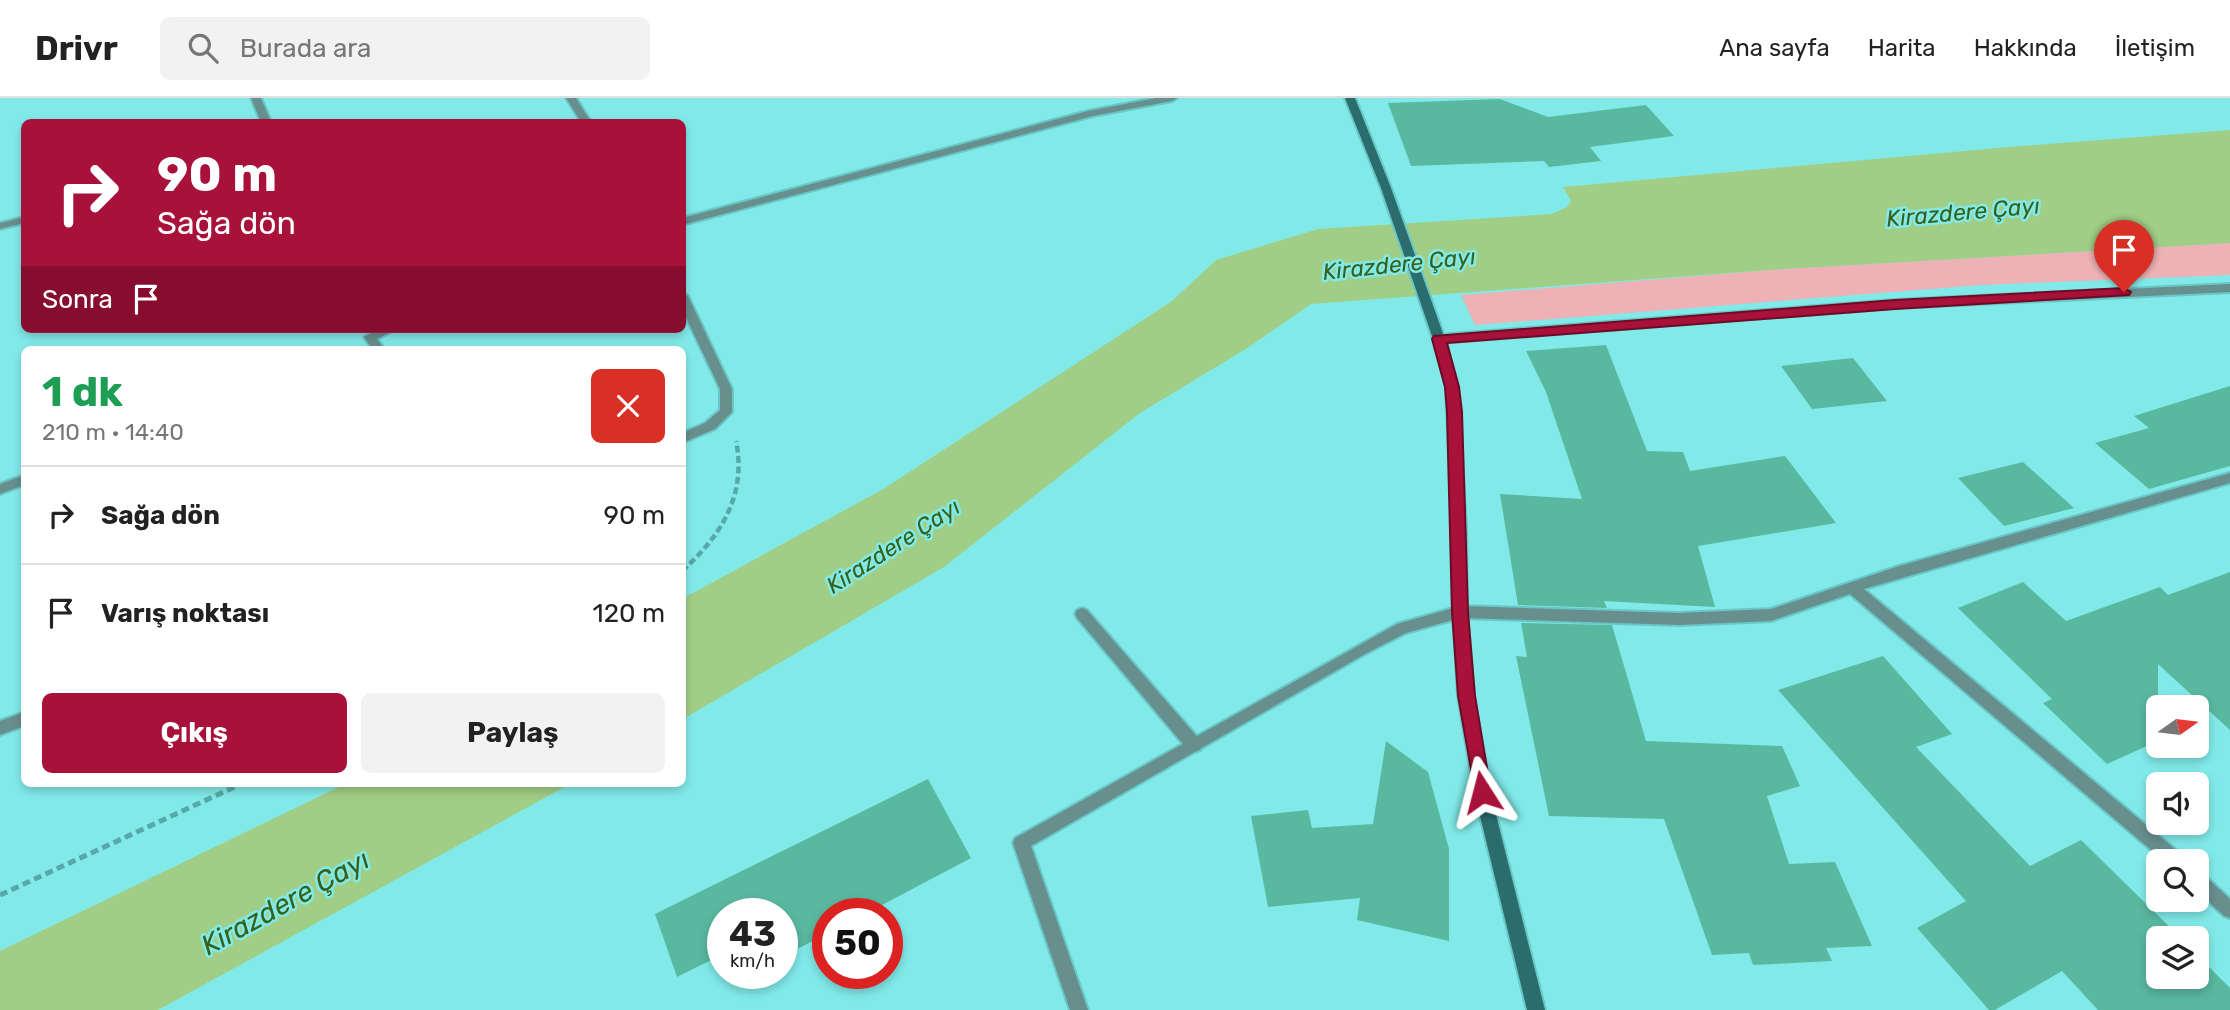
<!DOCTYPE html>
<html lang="tr">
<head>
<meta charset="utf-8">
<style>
	:root { --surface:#fff; --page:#f2f2f2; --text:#222; --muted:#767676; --line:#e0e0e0; --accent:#a8113a }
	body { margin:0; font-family:Rubik,sans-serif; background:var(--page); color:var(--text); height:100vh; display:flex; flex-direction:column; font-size:26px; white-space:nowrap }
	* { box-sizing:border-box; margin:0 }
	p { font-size:23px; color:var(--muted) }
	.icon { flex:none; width:38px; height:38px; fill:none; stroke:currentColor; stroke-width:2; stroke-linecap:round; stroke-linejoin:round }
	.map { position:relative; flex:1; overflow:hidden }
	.sheet { position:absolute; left:21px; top:248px; width:665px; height:441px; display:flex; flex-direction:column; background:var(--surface); border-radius:10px; box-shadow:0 4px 10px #0003 }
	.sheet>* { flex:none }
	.hud { position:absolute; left:21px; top:21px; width:665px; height:214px; border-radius:10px; box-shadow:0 4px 10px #0003; background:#a8113a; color:#fff; overflow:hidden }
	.needle { width:46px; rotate:76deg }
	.tools { position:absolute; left:2146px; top:597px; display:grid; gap:14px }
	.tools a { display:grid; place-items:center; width:63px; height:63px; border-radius:10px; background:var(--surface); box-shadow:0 4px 10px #0003; font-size:35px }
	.speed { position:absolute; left:707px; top:800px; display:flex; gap:14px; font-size:35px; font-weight:700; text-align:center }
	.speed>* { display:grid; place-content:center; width:91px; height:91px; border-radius:50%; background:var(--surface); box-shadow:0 4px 10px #0003; line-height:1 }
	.speed small { font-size:18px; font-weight:400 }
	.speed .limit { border:10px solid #d22; background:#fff; color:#111 }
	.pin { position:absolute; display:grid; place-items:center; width:60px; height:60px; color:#fff; margin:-72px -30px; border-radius:50% 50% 50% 0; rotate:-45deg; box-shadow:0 0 7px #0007 }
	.pin .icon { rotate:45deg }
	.me { position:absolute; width:77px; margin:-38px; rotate:351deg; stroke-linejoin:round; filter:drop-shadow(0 0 5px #0008) }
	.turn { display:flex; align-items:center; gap:24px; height:147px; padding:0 21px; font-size:32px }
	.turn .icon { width:91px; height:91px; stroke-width:2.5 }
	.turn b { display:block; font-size:49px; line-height:60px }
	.then { display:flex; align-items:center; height:66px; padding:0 21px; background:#0003; gap:14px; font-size:26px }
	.round { display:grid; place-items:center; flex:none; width:74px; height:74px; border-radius:10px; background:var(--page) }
	.overview { display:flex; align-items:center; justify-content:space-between; height:119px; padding:0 21px }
	h1 { font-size:42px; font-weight:700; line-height:52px; color:#1e9e55 }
	.cta { display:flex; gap:14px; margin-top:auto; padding:14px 21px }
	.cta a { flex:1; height:80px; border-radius:10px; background:var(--accent); color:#fff; font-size:28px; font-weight:700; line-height:80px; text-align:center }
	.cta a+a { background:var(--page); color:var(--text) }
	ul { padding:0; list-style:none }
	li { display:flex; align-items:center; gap:21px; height:98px; padding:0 21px; border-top:2px solid var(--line) }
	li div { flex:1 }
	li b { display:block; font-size:26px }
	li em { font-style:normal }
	header { display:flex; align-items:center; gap:42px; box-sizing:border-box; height:98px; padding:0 35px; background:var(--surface); border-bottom:2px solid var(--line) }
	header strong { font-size:33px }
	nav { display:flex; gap:38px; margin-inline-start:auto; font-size:24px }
	.search { width:490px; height:63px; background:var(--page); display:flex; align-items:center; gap:18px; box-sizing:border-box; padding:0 24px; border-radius:10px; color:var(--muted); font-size:26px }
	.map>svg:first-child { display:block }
	.green { fill:#eeb1b5 }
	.water { fill:#a1ce87 }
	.building { fill:#59b8a0 }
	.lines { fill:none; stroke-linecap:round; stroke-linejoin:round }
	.lane-casing { stroke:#6ac7c7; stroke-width:4 }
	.street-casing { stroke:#6ac7c7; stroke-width:4 }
	.secondary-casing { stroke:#6ac7c7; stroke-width:4 }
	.path-far1 { stroke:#56a9a8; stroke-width:4.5; stroke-dasharray:7 3.5; stroke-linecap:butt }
	.path { stroke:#56a9a8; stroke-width:5; stroke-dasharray:8 4.5; stroke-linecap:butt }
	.lane { fill:#678f8e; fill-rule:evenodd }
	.street { fill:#678f8e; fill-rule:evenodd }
	.secondary { fill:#2a6d6c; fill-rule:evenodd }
	.route { fill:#a8113a; stroke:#6d0b26; stroke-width:2 }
	.labels { text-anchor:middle; stroke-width:5; stroke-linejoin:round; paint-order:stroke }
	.water-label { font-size:23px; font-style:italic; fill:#376019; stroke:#81eae9 }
	.near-water-label { font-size:28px; font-style:italic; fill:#376019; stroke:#81eae9 }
</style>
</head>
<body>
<header>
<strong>Drivr</strong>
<div class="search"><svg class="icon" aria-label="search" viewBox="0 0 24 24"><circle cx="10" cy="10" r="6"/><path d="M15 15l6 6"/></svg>Burada ara</div>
<nav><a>Ana sayfa</a><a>Harita</a><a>Hakkında</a><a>İletişim</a></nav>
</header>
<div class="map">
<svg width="2230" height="912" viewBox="0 0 2230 912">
	<rect width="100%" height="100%" fill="#81eae9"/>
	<!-- green -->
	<polygon class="green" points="2230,145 2230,177 1981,187 1475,227 1461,197 1784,171"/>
	<!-- water -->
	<g class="water">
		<polygon points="2230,32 2230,145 1784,171 1311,206 1249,249 1140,315 944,469 683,621 682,501 885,390 1172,203 1216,162 1318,131 1552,116 1567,109 1571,103 1563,89 2009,49"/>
		<polygon points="345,686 570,686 158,912 0,912 0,853"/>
	</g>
	<!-- building -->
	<g class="building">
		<polygon points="1500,1 1548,19 1646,7 1674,38 1590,49 1601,63 1549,69 1544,63 1411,68 1388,5"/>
		<polygon points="1606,247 1647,353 1683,354 1690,373 1785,358 1836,425 1698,448 1715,509 1604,503 1607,510 1518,507 1500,396 1582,401 1546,294 1526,253"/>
		<polygon points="1853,260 1887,303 1812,311 1781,268"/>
		<polygon points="2230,288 2230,368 2149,391 2095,345 2149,330 2134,318"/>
		<polygon points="2023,364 2074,410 2004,428 1958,380"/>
		<polygon points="2230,474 2230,632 2158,566 2158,643 2107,666 2043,605 2052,601 1958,510 2023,484 2066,523 2160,489 2168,497"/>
		<polygon points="1521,525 1612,527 1646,643 1782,648 1800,688 1767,698 1789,766 1835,764 1872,848 1826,850 1832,863 1753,867 1749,855 1712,857 1664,721 1549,718 1516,558 1527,559"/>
		<polygon points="1883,558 1952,636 1916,649 2030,768 2081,742 2181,840 2158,840 2158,878 2196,878 2196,856 2230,890 2230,912 2098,912 2062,873 1995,912 1989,912 1917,830 1966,803 1778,592"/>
		<polygon points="1386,643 1428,674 1449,751 1449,843 1357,822 1360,800 1268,809 1251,718 1308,712 1312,730 1373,726"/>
		<polygon points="928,681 971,760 865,816 828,816 828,835 782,859 782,816 723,816 723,856 677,879 655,816"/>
	</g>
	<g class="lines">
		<defs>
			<polygon id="lane" points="1082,510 1087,512 1200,642 1202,647 1200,652 1194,654 1188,652 1077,520 1075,516 1077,512"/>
			<g id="street">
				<polygon points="251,0 261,0 271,24 261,24"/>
				<polygon points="566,0 576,0 591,24 581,24"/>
				<polygon points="1156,0 1177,0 1172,3 1093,18 682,127 682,120 1088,13"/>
				<polygon points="24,119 24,125 0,131 0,125"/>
				<polygon points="2230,186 2230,194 1895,210 1439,245 1433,241 1439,237 1895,202"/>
				<polygon points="682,194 688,198 732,291 732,314 715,331 682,345 682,335 705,325 720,312 720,291 682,211"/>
				<polygon points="379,231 396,231 377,241 385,252 373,252 364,239"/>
				<polygon points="2230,375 2230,385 1864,491 2182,757 2184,763 2164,763 1850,496 1771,523 1679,527 1460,520 1406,535 1365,556 1031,748 1088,912 1070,912 1013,745 1015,740 1397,526 1460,508 1679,515 1771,511 1899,468"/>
				<polygon points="24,377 24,387 0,396 0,386"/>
				<polygon points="24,614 24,628 0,637 0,623"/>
				<polygon points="2196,773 2202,775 2230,801 2230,820 2224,818 2196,792"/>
			</g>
			<polygon id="secondary" points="1345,0 1355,0 1391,90 1445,241 1458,289 1466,430 1467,514 1474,598 1490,693 1545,912 1527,912 1474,693 1458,598 1453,514 1452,430 1446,289 1433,241 1381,90"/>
		</defs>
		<!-- lane casing -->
		<use href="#lane" class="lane-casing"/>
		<!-- street casing -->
		<use href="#street" class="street-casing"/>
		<!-- secondary casing -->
		<use href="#secondary" class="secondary-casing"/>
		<!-- path-far1 -->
		<path class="path-far1" d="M682 473C721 438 747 397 736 343"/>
		<!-- path -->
		<polyline class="path" points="0,797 241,686"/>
		<!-- lane -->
		<use href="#lane" class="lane"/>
		<!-- street -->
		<use href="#street" class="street"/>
		<!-- secondary -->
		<use href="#secondary" class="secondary"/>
	</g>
	<!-- route -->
	<polygon class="route" points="2124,190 2131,194 2129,197 1895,211 1447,245 1459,289 1462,314 1468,514 1475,598 1491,694 1489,699 1482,702 1476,699 1458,598 1452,514 1447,314 1445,289 1432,241 1434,238 1895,202"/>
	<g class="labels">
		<!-- water labels -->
		<g class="water-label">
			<text transform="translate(1963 114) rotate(-5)" y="8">Kirazdere Çayı</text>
			<text transform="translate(1399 166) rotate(-6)" y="8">Kirazdere Çayı</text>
			<text transform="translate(893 448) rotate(-33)" y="8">Kirazdere Çayı</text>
		</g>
		<!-- near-water labels -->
		<g class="near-water-label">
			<text transform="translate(285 804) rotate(-29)" y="10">Kirazdere Çayı</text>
		</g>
	</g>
</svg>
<div class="tools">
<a><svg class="needle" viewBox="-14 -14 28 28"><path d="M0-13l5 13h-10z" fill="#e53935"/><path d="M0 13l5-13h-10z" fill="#767676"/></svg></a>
<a><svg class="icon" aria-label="sound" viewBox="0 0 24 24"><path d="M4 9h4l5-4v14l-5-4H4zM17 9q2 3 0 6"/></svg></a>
<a><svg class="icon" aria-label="search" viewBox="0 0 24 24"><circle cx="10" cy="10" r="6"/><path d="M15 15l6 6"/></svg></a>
<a><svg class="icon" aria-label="layers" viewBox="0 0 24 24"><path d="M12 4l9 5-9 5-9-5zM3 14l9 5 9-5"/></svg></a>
</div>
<div class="speed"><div>43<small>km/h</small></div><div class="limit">50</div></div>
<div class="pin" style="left:2124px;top:194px;background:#d93025"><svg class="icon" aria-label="arrive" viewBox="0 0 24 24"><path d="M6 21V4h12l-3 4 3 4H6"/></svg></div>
<svg class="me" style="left:1482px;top:694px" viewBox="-20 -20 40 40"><path d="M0-17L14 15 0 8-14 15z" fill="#a8113a" stroke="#fff" stroke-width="4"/></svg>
<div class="hud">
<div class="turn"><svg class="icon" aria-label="right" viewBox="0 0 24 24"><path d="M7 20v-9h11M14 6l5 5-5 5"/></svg><div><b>90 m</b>Sağa dön</div></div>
<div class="then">Sonra<svg class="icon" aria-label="arrive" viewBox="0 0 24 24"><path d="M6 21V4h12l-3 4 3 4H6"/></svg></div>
</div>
<section class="sheet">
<div class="overview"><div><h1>1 dk</h1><p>210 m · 14:40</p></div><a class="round" style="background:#d93025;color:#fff"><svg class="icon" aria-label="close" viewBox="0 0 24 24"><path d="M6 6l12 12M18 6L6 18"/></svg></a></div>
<ul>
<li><svg class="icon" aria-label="right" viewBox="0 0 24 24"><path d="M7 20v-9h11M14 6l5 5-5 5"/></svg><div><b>Sağa dön</b></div><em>90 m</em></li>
<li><svg class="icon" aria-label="arrive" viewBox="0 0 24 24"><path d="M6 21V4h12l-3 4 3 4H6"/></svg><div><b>Varış noktası</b></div><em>120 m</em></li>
</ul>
<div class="cta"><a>Çıkış</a><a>Paylaş</a></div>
</section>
</div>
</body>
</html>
